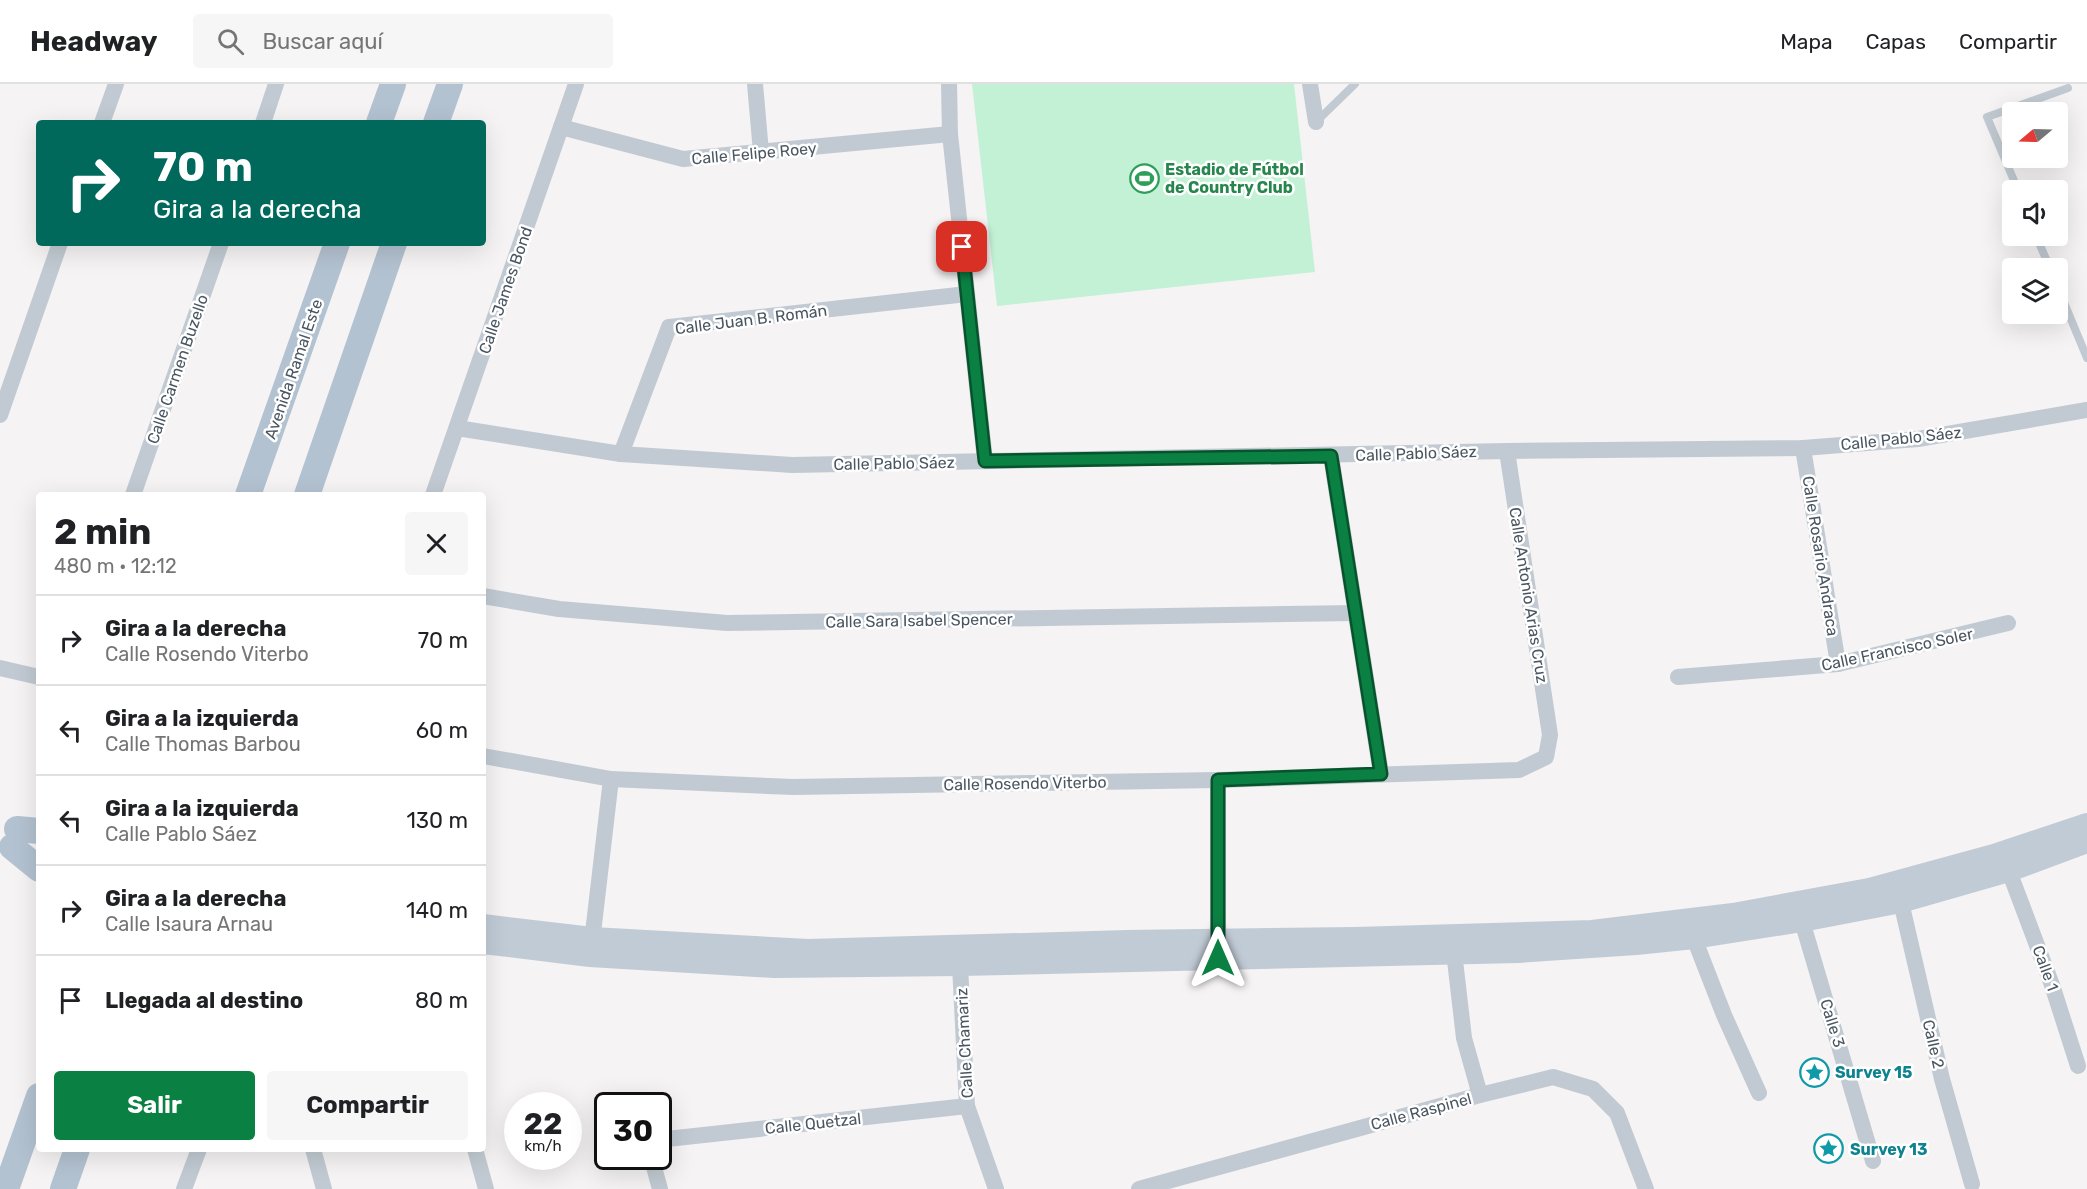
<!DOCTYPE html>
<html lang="es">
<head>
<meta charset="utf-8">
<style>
	:root { --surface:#fff; --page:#f6f6f6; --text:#202124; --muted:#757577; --line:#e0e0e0; --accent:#0b8043 }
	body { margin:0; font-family:Rubik,sans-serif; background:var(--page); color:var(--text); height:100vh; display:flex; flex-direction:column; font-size:22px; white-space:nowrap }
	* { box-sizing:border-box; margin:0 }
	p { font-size:20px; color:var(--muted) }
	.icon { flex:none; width:33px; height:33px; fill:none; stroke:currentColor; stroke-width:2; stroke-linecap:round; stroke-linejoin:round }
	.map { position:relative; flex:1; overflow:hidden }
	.panel { position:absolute; left:36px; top:408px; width:450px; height:660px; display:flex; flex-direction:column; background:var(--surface); border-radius:6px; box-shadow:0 6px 24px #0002 }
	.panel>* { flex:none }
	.top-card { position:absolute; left:36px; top:36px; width:450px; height:126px; border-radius:6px; box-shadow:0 6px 24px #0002; background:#00695c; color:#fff; overflow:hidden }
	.needle { width:39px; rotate:251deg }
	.fabs { position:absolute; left:2002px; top:18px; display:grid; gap:12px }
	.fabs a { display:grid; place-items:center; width:66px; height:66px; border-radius:6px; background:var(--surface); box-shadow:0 6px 24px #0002; font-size:30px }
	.speed { position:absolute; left:504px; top:1008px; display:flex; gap:12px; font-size:30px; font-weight:700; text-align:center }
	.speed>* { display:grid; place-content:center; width:78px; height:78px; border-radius:50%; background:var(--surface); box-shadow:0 6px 24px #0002; line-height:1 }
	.speed small { font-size:15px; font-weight:400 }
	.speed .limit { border:3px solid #111; border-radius:9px; background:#fff; color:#111 }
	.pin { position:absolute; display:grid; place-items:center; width:51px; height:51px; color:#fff; margin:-26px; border-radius:12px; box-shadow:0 3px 9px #0006 }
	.me { position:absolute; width:66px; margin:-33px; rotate:0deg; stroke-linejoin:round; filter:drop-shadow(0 0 4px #0008) }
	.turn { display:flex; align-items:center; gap:21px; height:126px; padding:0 18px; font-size:27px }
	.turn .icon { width:78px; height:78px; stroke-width:2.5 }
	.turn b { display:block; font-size:42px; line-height:51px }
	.round { display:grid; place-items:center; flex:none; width:63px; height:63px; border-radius:6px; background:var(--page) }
	.overview { display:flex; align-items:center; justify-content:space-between; height:102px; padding:0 18px }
	h1 { font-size:36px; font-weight:700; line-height:45px }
	.primary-button { display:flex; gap:12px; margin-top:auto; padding:12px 18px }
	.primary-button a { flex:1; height:69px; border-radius:6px; background:var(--accent); color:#fff; font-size:24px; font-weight:700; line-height:69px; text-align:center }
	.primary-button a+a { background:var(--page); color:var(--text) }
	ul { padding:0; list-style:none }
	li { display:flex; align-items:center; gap:18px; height:90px; padding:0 18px; border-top:2px solid var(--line) }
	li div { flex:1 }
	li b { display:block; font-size:22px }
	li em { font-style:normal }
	header { display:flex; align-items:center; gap:36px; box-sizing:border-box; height:84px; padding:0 30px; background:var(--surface); border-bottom:2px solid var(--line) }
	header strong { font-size:28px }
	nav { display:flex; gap:33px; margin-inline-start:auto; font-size:21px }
	.search { width:420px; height:54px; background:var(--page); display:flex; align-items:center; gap:15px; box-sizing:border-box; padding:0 21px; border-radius:6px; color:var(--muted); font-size:22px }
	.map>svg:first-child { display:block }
	.green { fill:#c3f1d5 }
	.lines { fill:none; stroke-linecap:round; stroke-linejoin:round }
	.lane { stroke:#c1cad2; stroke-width:8 }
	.street { stroke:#c1cad2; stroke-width:16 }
	.secondary { stroke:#c1cbd6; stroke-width:22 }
	.primary { stroke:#b3c2d1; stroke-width:26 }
	.route-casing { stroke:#07532c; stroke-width:15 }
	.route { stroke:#0b8043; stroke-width:10 }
	.labels { text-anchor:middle; stroke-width:5; stroke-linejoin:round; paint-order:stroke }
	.street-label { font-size:16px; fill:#4a5661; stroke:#fff }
	.leisure-label { font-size:16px; font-weight:bold; fill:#27864d; stroke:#fff; text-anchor:start }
	.culture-label { font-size:16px; font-weight:bold; fill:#0d838f; stroke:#fff; text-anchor:start }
</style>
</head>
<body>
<header>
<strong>Headway</strong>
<div class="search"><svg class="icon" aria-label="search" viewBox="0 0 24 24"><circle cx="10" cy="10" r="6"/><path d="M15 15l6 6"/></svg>Buscar aquí</div>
<nav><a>Mapa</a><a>Capas</a><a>Compartir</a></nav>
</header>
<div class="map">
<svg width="2087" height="1105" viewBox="0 0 2087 1105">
	<rect width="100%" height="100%" fill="#f5f3f3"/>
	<!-- green -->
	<polygon class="green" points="972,0 1294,0 1315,188 997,222"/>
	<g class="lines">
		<!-- lane -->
		<g class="lane">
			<polyline points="1317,37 1355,0"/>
			<polyline points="2018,106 1987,33 2068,4"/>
			<polyline points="2036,152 2050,184"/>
			<polyline points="2058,204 2087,274"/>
		</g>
		<!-- street -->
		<g class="street">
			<polyline points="755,0 761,68"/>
			<polyline points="949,0 950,50 985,377"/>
			<polyline points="1310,0 1316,38"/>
			<polyline points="102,39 116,0"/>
			<polyline points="263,39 276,0"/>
			<polyline points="561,43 683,75 950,50"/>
			<polyline points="0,331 60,159"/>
			<polyline points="457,344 621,370 792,381 1507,367 1803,364 1918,355 2087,326"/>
			<polyline points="1803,364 1838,580"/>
			<polyline points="621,370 669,243 967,210"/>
			<polyline points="1331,372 1381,690"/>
			<polyline points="133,411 221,159"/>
			<polyline points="433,411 576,0"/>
			<polyline points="483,512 559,525 727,539 1356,529"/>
			<polyline points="0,584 39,593"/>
			<polyline points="1678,593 1838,580 2008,539"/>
			<polyline points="483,672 611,695 793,703 1218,696 1519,686 1546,673 1550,651 1507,367"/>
			<polyline points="2009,787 2052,901 2078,982"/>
			<polyline points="1901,818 1942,995 1972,1100"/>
			<polyline points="1802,837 1873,1077"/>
			<polyline points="1694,854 1724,931 1759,1009"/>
			<polyline points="1453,859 1464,954 1480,1011"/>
			<polyline points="591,866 611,695"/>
			<polyline points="1218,867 1218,696"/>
			<polyline points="960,881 967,1022 996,1105"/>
			<polyline points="658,1056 967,1022"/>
			<polyline points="313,1065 324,1105"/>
			<polyline points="475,1065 486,1105"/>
			<polyline points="651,1072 660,1105"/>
			<polyline points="184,1105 199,1065"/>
			<polyline points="1139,1105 1480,1011 1553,993 1593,1005 1617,1029 1646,1105"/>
		</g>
		<!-- secondary -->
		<g class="secondary">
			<polyline points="483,841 592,854 808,866 1127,857 1355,854 1592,847 1733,830 1869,805 1997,770 2087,740"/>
			<polyline points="483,859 590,872 774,883 960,881 1518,868 1636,860 1694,854 1802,837 1901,818 2009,787 2087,758"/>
		</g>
		<!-- primary -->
		<g class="primary">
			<polyline points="379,39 393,0"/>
			<polyline points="436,39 450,0"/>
			<polyline points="248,411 337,159"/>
			<polyline points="307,411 394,159"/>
			<polyline points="17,745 39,747"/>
			<polyline points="12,763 39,785"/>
			<polyline points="6,1105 39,1012"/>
			<polyline points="63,1105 77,1065"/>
		</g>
	</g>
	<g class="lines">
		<defs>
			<polyline id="route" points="962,163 985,377 1331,372 1381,690 1218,696 1218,874"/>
		</defs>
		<!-- route casing -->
		<use href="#route" class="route-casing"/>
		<!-- route -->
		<use href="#route" class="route"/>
	</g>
	<!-- icons -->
	<defs>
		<symbol id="stadium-ring" viewBox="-11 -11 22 22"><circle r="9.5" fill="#fff" stroke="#2e9e5b" stroke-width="1.5"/><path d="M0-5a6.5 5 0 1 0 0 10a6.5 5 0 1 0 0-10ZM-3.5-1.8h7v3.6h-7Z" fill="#2e9e5b"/></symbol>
		<symbol id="sight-ring" viewBox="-11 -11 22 22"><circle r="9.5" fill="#fff" stroke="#0f9aa8" stroke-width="1.5"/><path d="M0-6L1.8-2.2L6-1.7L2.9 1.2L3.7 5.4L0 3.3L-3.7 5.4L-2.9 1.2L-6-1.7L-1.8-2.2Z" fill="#0f9aa8"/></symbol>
	</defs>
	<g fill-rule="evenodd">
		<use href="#stadium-ring" x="1128" y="78" width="33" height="33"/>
		<use href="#sight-ring" x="1798" y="972" width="33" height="33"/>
		<use href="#sight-ring" x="1812" y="1048" width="33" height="33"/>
	</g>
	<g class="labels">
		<!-- street labels -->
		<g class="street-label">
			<text transform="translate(754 69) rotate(-5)" y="6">Calle Felipe Roey</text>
			<text transform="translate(505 206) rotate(-71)" y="6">Calle James Bond</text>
			<text transform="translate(751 235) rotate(-7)" y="6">Calle Juan B. Román</text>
			<text transform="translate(177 285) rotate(-71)" y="6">Calle Carmen Buzello</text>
			<text transform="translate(293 285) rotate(-71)" y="6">Avenida Ramal Este</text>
			<text transform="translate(1901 354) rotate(-6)" y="6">Calle Pablo Sáez</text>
			<text transform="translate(1416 369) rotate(-2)" y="6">Calle Pablo Sáez</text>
			<text transform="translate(894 379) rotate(-1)" y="6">Calle Pablo Sáez</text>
			<text transform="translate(1821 472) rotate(81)" y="6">Calle Rosario Andraca</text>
			<text transform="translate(1529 511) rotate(81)" y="6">Calle Antonio Arias Cruz</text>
			<text transform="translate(919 536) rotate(-1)" y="6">Calle Sara Isabel Spencer</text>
			<text transform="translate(1897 565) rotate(-12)" y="6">Calle Francisco Soler</text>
			<text transform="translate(1025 699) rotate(-1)" y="6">Calle Rosendo Viterbo</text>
			<text transform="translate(2046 884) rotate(70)" y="6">Calle 1</text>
			<text transform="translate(1833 939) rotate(73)" y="6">Calle 3</text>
			<text transform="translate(964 959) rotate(-93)" y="6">Calle Chamariz</text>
			<text transform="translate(1934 960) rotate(77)" y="6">Calle 2</text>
			<text transform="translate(1421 1027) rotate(-15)" y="6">Calle Raspinel</text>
			<text transform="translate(813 1039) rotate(-6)" y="6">Calle Quetzal</text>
		</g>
		<!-- leisure labels -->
		<g class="leisure-label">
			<text x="1165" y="91">Estadio de Fútbol<tspan x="1165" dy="18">de Country Club</tspan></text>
		</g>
		<!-- culture labels -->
		<g class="culture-label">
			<text x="1835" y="994">Survey 15</text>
			<text x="1850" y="1071">Survey 13</text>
		</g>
	</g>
</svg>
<div class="fabs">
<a><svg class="needle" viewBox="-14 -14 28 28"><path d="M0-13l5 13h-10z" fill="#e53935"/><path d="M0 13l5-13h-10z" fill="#757577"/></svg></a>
<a><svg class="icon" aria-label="sound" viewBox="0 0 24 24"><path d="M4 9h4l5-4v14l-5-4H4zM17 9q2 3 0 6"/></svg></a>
<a><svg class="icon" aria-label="layers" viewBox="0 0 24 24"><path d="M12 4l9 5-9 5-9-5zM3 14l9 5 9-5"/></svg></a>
</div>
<div class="speed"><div>22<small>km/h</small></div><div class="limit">30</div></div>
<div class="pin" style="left:962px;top:163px;background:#d93025"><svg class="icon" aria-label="arrive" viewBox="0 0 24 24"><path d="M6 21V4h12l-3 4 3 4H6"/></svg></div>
<svg class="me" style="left:1218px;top:874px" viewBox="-20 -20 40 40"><path d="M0-17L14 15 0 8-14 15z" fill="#0b8043" stroke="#fff" stroke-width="4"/></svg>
<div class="top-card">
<div class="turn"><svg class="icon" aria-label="right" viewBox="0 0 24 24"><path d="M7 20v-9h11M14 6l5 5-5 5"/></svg><div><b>70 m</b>Gira a la derecha</div></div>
</div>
<section class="panel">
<div class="overview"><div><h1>2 min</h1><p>480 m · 12:12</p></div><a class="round"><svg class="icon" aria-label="close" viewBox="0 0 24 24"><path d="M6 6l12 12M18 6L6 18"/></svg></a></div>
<ul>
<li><svg class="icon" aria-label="right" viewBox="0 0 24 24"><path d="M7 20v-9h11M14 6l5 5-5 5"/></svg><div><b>Gira a la derecha</b><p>Calle Rosendo Viterbo</p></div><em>70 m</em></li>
<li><svg class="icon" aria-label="left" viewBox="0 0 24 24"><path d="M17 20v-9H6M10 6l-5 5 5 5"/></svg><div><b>Gira a la izquierda</b><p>Calle Thomas Barbou</p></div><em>60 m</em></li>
<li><svg class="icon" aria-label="left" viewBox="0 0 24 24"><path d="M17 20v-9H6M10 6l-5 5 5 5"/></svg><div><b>Gira a la izquierda</b><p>Calle Pablo Sáez</p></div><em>130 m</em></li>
<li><svg class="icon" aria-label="right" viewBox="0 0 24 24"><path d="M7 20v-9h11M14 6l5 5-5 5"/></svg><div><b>Gira a la derecha</b><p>Calle Isaura Arnau</p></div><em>140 m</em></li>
<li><svg class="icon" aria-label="arrive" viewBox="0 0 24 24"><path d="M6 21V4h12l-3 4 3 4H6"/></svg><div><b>Llegada al destino</b></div><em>80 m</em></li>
</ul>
<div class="primary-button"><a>Salir</a><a>Compartir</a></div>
</section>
</div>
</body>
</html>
